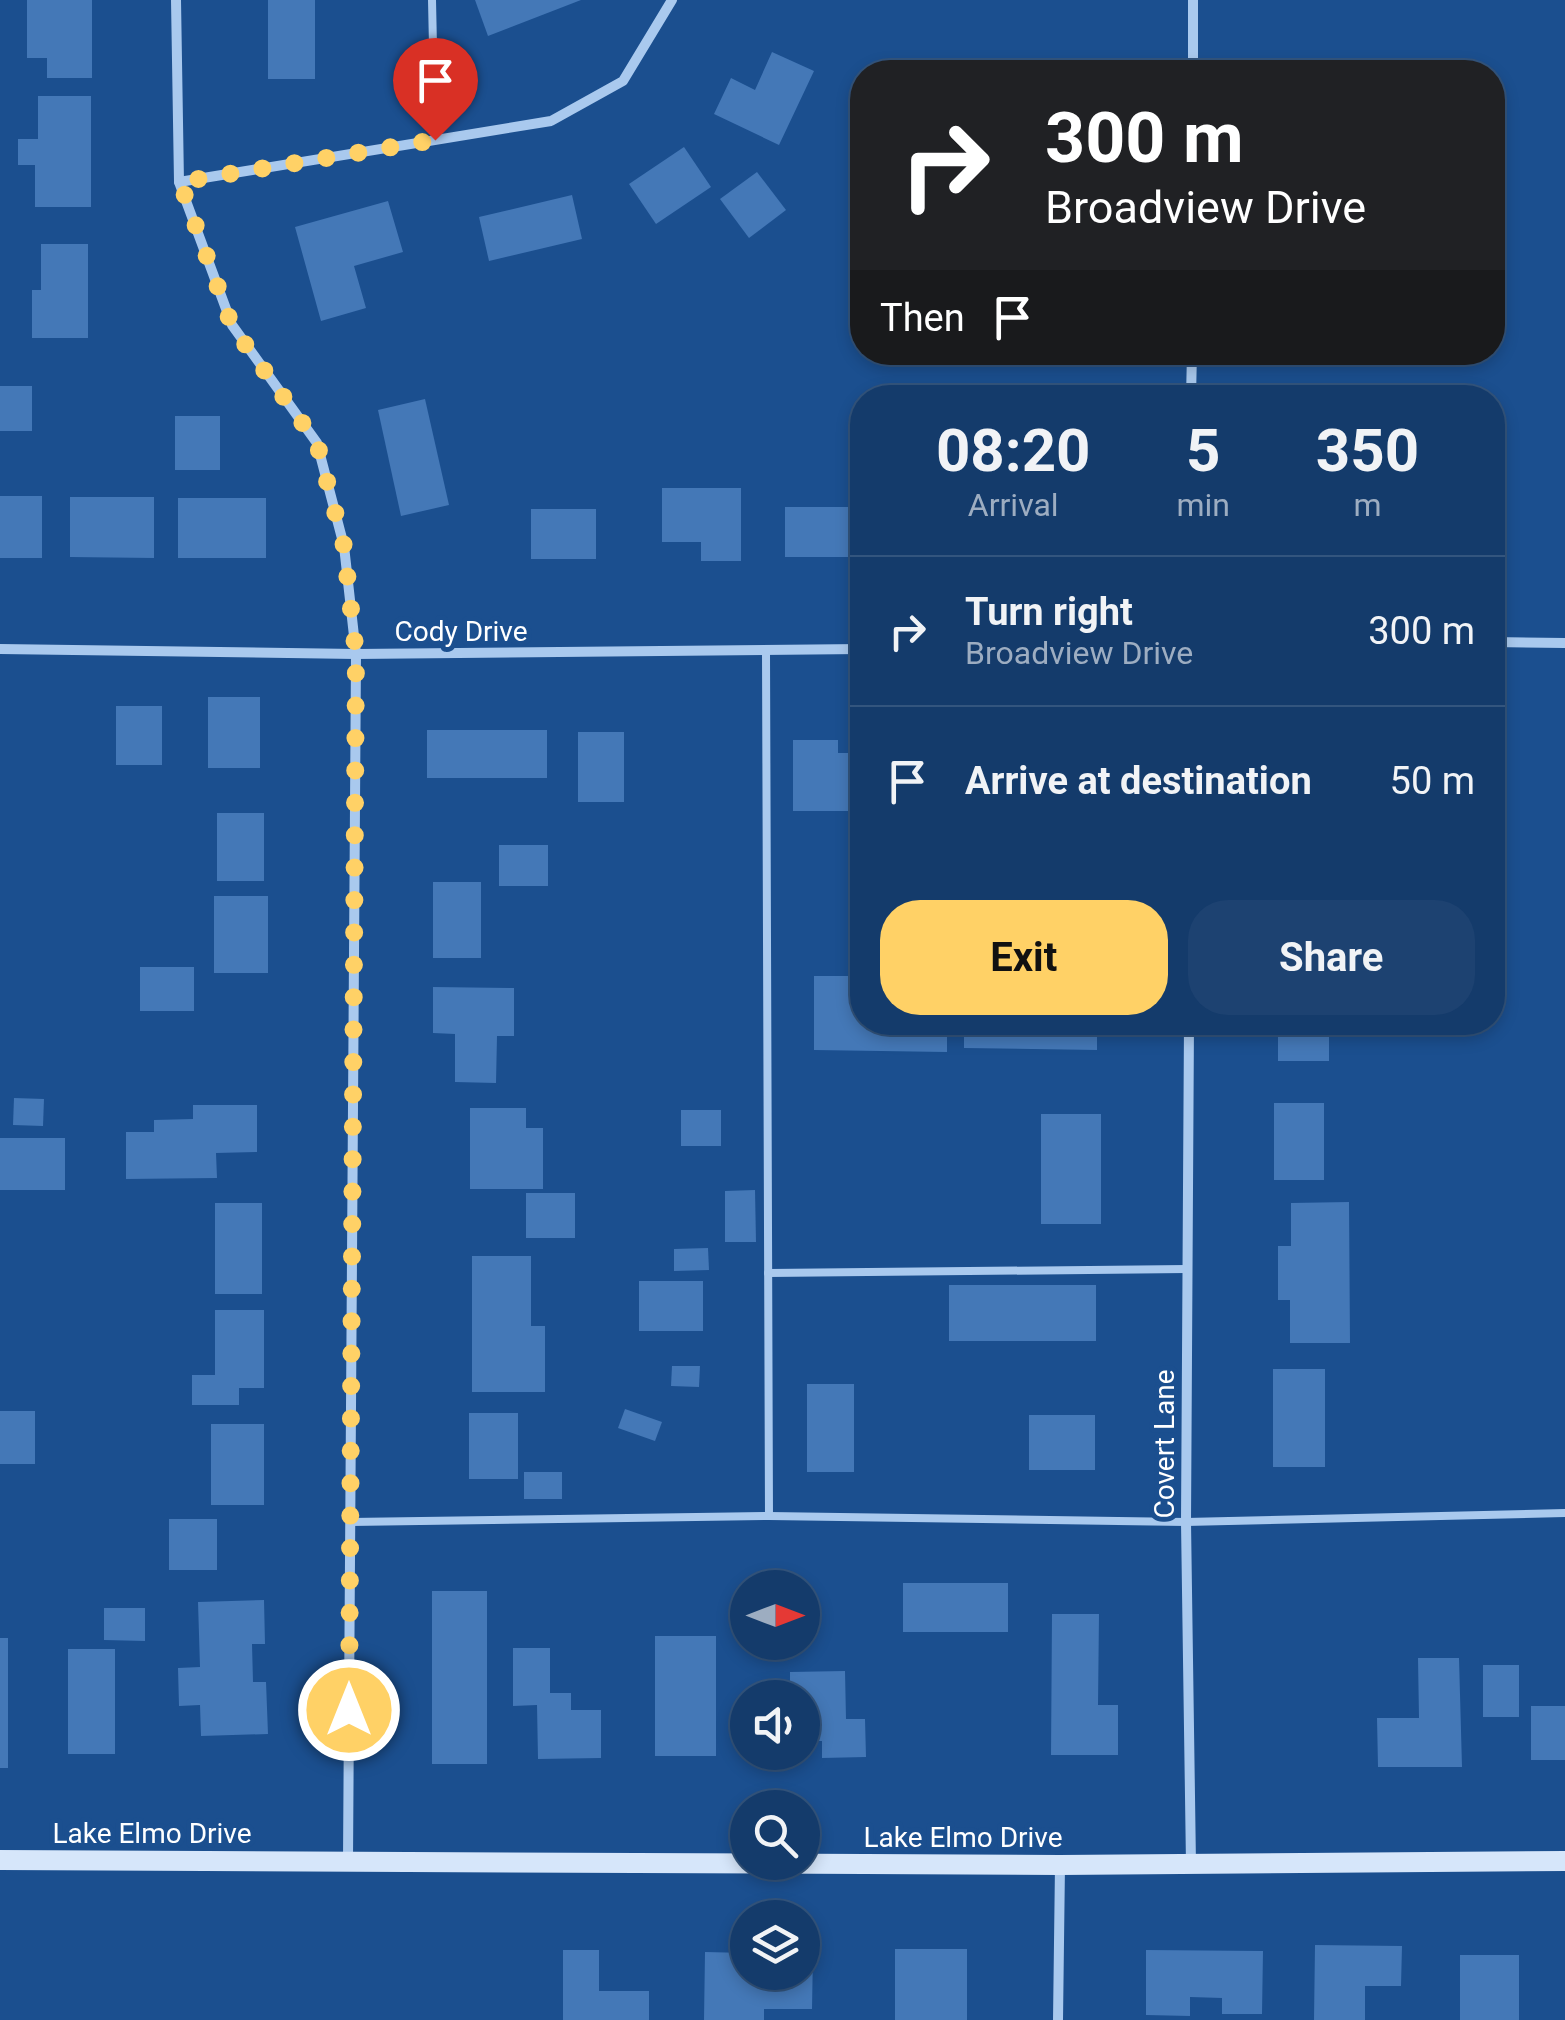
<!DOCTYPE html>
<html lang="en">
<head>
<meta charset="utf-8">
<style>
	:root { --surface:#143b6b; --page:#1d4271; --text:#f1f3f6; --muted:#9dadc1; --line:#33557e; --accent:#ffd166 }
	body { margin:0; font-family:Roboto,sans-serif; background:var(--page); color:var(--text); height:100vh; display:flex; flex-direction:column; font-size:38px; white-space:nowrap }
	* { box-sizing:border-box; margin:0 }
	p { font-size:32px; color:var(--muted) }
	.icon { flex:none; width:55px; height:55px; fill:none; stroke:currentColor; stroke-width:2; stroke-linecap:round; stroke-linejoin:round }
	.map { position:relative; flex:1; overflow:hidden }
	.drawer { position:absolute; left:850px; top:385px; width:655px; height:650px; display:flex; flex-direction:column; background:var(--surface); border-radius:40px; box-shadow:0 5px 15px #0003,0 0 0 2px var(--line) }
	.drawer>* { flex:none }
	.banner { position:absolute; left:850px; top:60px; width:655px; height:305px; border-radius:40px; box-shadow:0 5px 15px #0003,0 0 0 2px var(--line); background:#202124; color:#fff; overflow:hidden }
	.needle { width:65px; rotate:90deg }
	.controls { position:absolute; left:730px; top:1570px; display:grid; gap:20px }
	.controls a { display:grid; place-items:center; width:90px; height:90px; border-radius:50%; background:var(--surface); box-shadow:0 5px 15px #0003,0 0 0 2px var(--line); font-size:50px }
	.pin { position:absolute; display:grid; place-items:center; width:85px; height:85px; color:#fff; margin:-102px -42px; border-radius:50% 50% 50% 0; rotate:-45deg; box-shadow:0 0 10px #0007 }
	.pin .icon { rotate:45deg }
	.me { position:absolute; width:110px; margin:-55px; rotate:0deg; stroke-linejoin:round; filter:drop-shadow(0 0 8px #0008) }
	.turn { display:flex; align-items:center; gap:35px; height:210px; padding:0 30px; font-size:45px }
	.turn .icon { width:130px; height:130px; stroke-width:2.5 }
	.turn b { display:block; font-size:70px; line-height:85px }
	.then { display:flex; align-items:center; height:95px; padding:0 30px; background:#0003; gap:20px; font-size:38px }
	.eta { display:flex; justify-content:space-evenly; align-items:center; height:170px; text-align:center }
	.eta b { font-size:60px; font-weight:700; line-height:70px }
	.action { display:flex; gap:20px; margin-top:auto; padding:20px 30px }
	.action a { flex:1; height:115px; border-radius:40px; background:var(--accent); color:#111; font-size:40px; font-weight:700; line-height:115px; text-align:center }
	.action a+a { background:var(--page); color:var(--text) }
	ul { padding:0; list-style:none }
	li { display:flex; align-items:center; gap:30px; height:150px; padding:0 30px; border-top:2px solid var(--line) }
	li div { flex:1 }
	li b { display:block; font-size:38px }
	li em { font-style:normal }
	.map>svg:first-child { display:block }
	.building { fill:#4478b7 }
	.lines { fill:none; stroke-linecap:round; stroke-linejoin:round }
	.lane { stroke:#a9c9ee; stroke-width:8 }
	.street { stroke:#a9c9ee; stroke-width:10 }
	.secondary { stroke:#d6e6fa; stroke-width:20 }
	.route { stroke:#ffd166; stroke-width:18; stroke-dasharray:0 32.4 }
	.labels { text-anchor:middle; stroke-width:10; stroke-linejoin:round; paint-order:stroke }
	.street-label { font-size:28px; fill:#fff; stroke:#1b4f8f }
</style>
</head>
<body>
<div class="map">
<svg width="1565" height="2020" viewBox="0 0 1565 2020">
	<rect width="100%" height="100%" fill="#1b4f8f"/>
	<!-- building -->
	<g class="building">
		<polygon points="27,0 92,0 92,78 47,78 47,58 27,58"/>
		<rect x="268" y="0" width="47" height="79"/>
		<polygon points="475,0 581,0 488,36"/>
		<polygon points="772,52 814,71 779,145 714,114 731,78 755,90"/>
		<polygon points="38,96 91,96 91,207 35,207 35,165 18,165 18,139 38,139"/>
		<polygon points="684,147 711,187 656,224 629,184"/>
		<polygon points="757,172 786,210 749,238 720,199"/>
		<polygon points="572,195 582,239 489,261 479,217"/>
		<polygon points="388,201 403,252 354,266 366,308 321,321 295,227"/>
		<polygon points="41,244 88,244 88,338 32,338 32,290 41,290"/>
		<rect x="0" y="386" width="32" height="45"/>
		<polygon points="425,399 449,505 401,516 378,410"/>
		<rect x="175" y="416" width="45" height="54"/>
		<polygon points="662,488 741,488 741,561 701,561 701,542 662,542"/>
		<rect x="0" y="496" width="42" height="62"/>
		<polygon points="70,497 154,497 154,558 70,557"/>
		<rect x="178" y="498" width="88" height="60"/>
		<rect x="785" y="507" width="77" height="50"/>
		<rect x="531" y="509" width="65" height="50"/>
		<rect x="208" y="697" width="52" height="71"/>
		<rect x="116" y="706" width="46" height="59"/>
		<rect x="427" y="730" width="120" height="48"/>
		<rect x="578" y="732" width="46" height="70"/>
		<polygon points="793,740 838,740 838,753 862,753 862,811 793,811"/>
		<rect x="217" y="813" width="47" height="68"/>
		<rect x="499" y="845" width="49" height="41"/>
		<rect x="433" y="882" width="48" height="76"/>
		<rect x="214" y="896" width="54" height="77"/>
		<rect x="140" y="967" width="54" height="44"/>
		<polygon points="814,976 862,976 862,1022 947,1022 947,1052 814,1050"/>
		<polygon points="433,987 514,988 514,1036 497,1036 496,1083 455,1082 455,1034 433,1033"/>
		<polygon points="964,1022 1097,1022 1097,1050 964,1048"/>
		<rect x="1278" y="1022" width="51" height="39"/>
		<polygon points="14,1098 44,1099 43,1126 13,1125"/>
		<rect x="1274" y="1103" width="50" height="77"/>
		<polygon points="193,1105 257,1105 257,1152 216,1153 217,1178 126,1179 126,1132 154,1132 154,1120 193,1119"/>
		<polygon points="470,1108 526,1108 526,1128 543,1128 543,1189 470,1189"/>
		<rect x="681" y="1110" width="40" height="36"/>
		<rect x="1041" y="1114" width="60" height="110"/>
		<rect x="0" y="1138" width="65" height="52"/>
		<polygon points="755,1190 756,1242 725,1242 725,1191"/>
		<rect x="526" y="1193" width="49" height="45"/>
		<polygon points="1349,1202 1350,1343 1290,1343 1290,1300 1278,1300 1278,1246 1291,1246 1291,1203"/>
		<rect x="215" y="1203" width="47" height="91"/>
		<polygon points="708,1248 709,1270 674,1271 674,1249"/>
		<polygon points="472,1256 531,1256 531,1326 545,1326 545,1392 472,1392"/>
		<rect x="639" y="1281" width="64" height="50"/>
		<rect x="949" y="1285" width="147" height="56"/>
		<polygon points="215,1310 264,1310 264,1388 239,1388 239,1405 192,1405 192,1375 215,1375"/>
		<polygon points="672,1366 700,1366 699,1387 671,1386"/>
		<rect x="1273" y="1369" width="52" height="98"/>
		<rect x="807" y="1384" width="47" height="88"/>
		<polygon points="625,1409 662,1422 655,1441 618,1428"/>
		<rect x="0" y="1411" width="35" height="53"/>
		<rect x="469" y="1413" width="49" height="66"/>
		<rect x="1029" y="1415" width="66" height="55"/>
		<rect x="211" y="1424" width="53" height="81"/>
		<rect x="524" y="1472" width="38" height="27"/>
		<rect x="169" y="1519" width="48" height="51"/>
		<rect x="903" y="1583" width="105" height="49"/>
		<rect x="432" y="1591" width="55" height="173"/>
		<polygon points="264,1600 265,1644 252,1644 253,1682 266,1682 268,1734 201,1736 200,1705 179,1706 178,1668 200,1667 198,1602"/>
		<polygon points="104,1608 145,1608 145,1641 104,1640"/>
		<polygon points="1052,1614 1099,1614 1098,1705 1118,1705 1118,1755 1051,1755"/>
		<rect x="655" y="1636" width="61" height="120"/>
		<rect x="0" y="1638" width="8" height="130"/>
		<polygon points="513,1648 550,1648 550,1693 571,1693 571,1710 601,1710 601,1758 538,1759 537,1705 513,1706"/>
		<rect x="68" y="1649" width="47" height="105"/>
		<polygon points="1418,1658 1459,1658 1462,1767 1378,1767 1377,1718 1419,1718"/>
		<rect x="1483" y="1665" width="36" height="52"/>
		<polygon points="845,1671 846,1719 865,1719 866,1757 822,1758 822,1741 802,1741 802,1698 790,1698 790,1672"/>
		<rect x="1531" y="1706" width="34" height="54"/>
		<polygon points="1315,1945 1402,1946 1401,1986 1365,1986 1365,2020 1314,2020"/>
		<rect x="895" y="1949" width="72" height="71"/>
		<polygon points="563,1950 599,1950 599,1991 649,1991 649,2020 563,2020"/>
		<polygon points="1146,1950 1263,1951 1262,2014 1222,2014 1222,1998 1190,1997 1190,2016 1146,2015"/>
		<polygon points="705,1952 748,1953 748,1972 802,1972 802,1953 813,1953 812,2009 764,2009 764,2020 704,2020"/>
		<rect x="1460" y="1955" width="59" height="65"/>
	</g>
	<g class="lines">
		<!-- lane -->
		<g class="lane">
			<polyline points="432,0 435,140"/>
			<polyline points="766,652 769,1516"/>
			<polyline points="768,1273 1187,1269"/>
			<polyline points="350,1522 769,1516 1186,1522 1565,1513"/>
		</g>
		<!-- street -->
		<g class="street">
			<polyline points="176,0 179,182 232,325 317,443 344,546 356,654 348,1860"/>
			<polyline points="1193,72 1193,0"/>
			<polyline points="179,182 551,121 623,81 672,0"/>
			<polyline points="1191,398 1192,352"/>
			<polyline points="1492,642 1565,643"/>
			<polyline points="0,649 356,654 862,649"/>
			<polyline points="1189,1022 1186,1522 1191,1865"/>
			<polyline points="1058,2020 1060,1865"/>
		</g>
		<!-- secondary -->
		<polyline class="secondary" points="0,1860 1060,1865 1565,1861"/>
	</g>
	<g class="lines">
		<!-- route -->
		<polyline class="route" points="349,1710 356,654 344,546 317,443 232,326 180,182 435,140"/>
	</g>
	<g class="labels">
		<!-- street labels -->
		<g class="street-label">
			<text x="461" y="641">Cody Drive</text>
			<text transform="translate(1164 1444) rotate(-90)" y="10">Covert Lane</text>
			<text x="152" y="1843">Lake Elmo Drive</text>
			<text x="963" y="1847">Lake Elmo Drive</text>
		</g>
	</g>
</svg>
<div class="controls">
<a><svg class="needle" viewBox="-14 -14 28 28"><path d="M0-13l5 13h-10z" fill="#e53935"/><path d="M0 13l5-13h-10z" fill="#9dadc1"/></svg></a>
<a><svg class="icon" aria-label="sound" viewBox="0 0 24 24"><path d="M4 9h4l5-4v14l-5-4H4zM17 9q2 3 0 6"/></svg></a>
<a><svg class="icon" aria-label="search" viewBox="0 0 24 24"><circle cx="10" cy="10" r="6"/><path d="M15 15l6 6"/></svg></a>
<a><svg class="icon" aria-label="layers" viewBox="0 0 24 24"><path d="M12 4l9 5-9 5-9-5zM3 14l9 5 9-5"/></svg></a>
</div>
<div class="pin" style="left:435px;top:140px;background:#d93025"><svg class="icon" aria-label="arrive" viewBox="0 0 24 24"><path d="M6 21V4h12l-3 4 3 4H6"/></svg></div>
<svg class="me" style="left:349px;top:1710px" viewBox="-20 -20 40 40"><circle r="17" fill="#ffd166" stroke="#fff" stroke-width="3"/><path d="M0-11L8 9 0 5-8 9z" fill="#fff"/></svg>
<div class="banner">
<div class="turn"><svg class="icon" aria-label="right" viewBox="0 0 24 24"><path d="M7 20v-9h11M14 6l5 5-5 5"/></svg><div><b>300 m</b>Broadview Drive</div></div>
<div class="then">Then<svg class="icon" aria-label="arrive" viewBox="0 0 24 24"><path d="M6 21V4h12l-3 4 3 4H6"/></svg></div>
</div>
<section class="drawer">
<div class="eta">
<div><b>08:20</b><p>Arrival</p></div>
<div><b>5</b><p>min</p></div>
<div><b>350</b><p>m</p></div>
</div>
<ul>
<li><svg class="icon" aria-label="right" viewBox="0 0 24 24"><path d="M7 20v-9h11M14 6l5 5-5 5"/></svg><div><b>Turn right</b><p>Broadview Drive</p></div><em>300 m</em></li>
<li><svg class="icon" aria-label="arrive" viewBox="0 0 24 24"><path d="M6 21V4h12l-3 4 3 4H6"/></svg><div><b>Arrive at destination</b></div><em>50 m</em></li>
</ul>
<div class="action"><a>Exit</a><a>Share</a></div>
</section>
</div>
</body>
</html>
